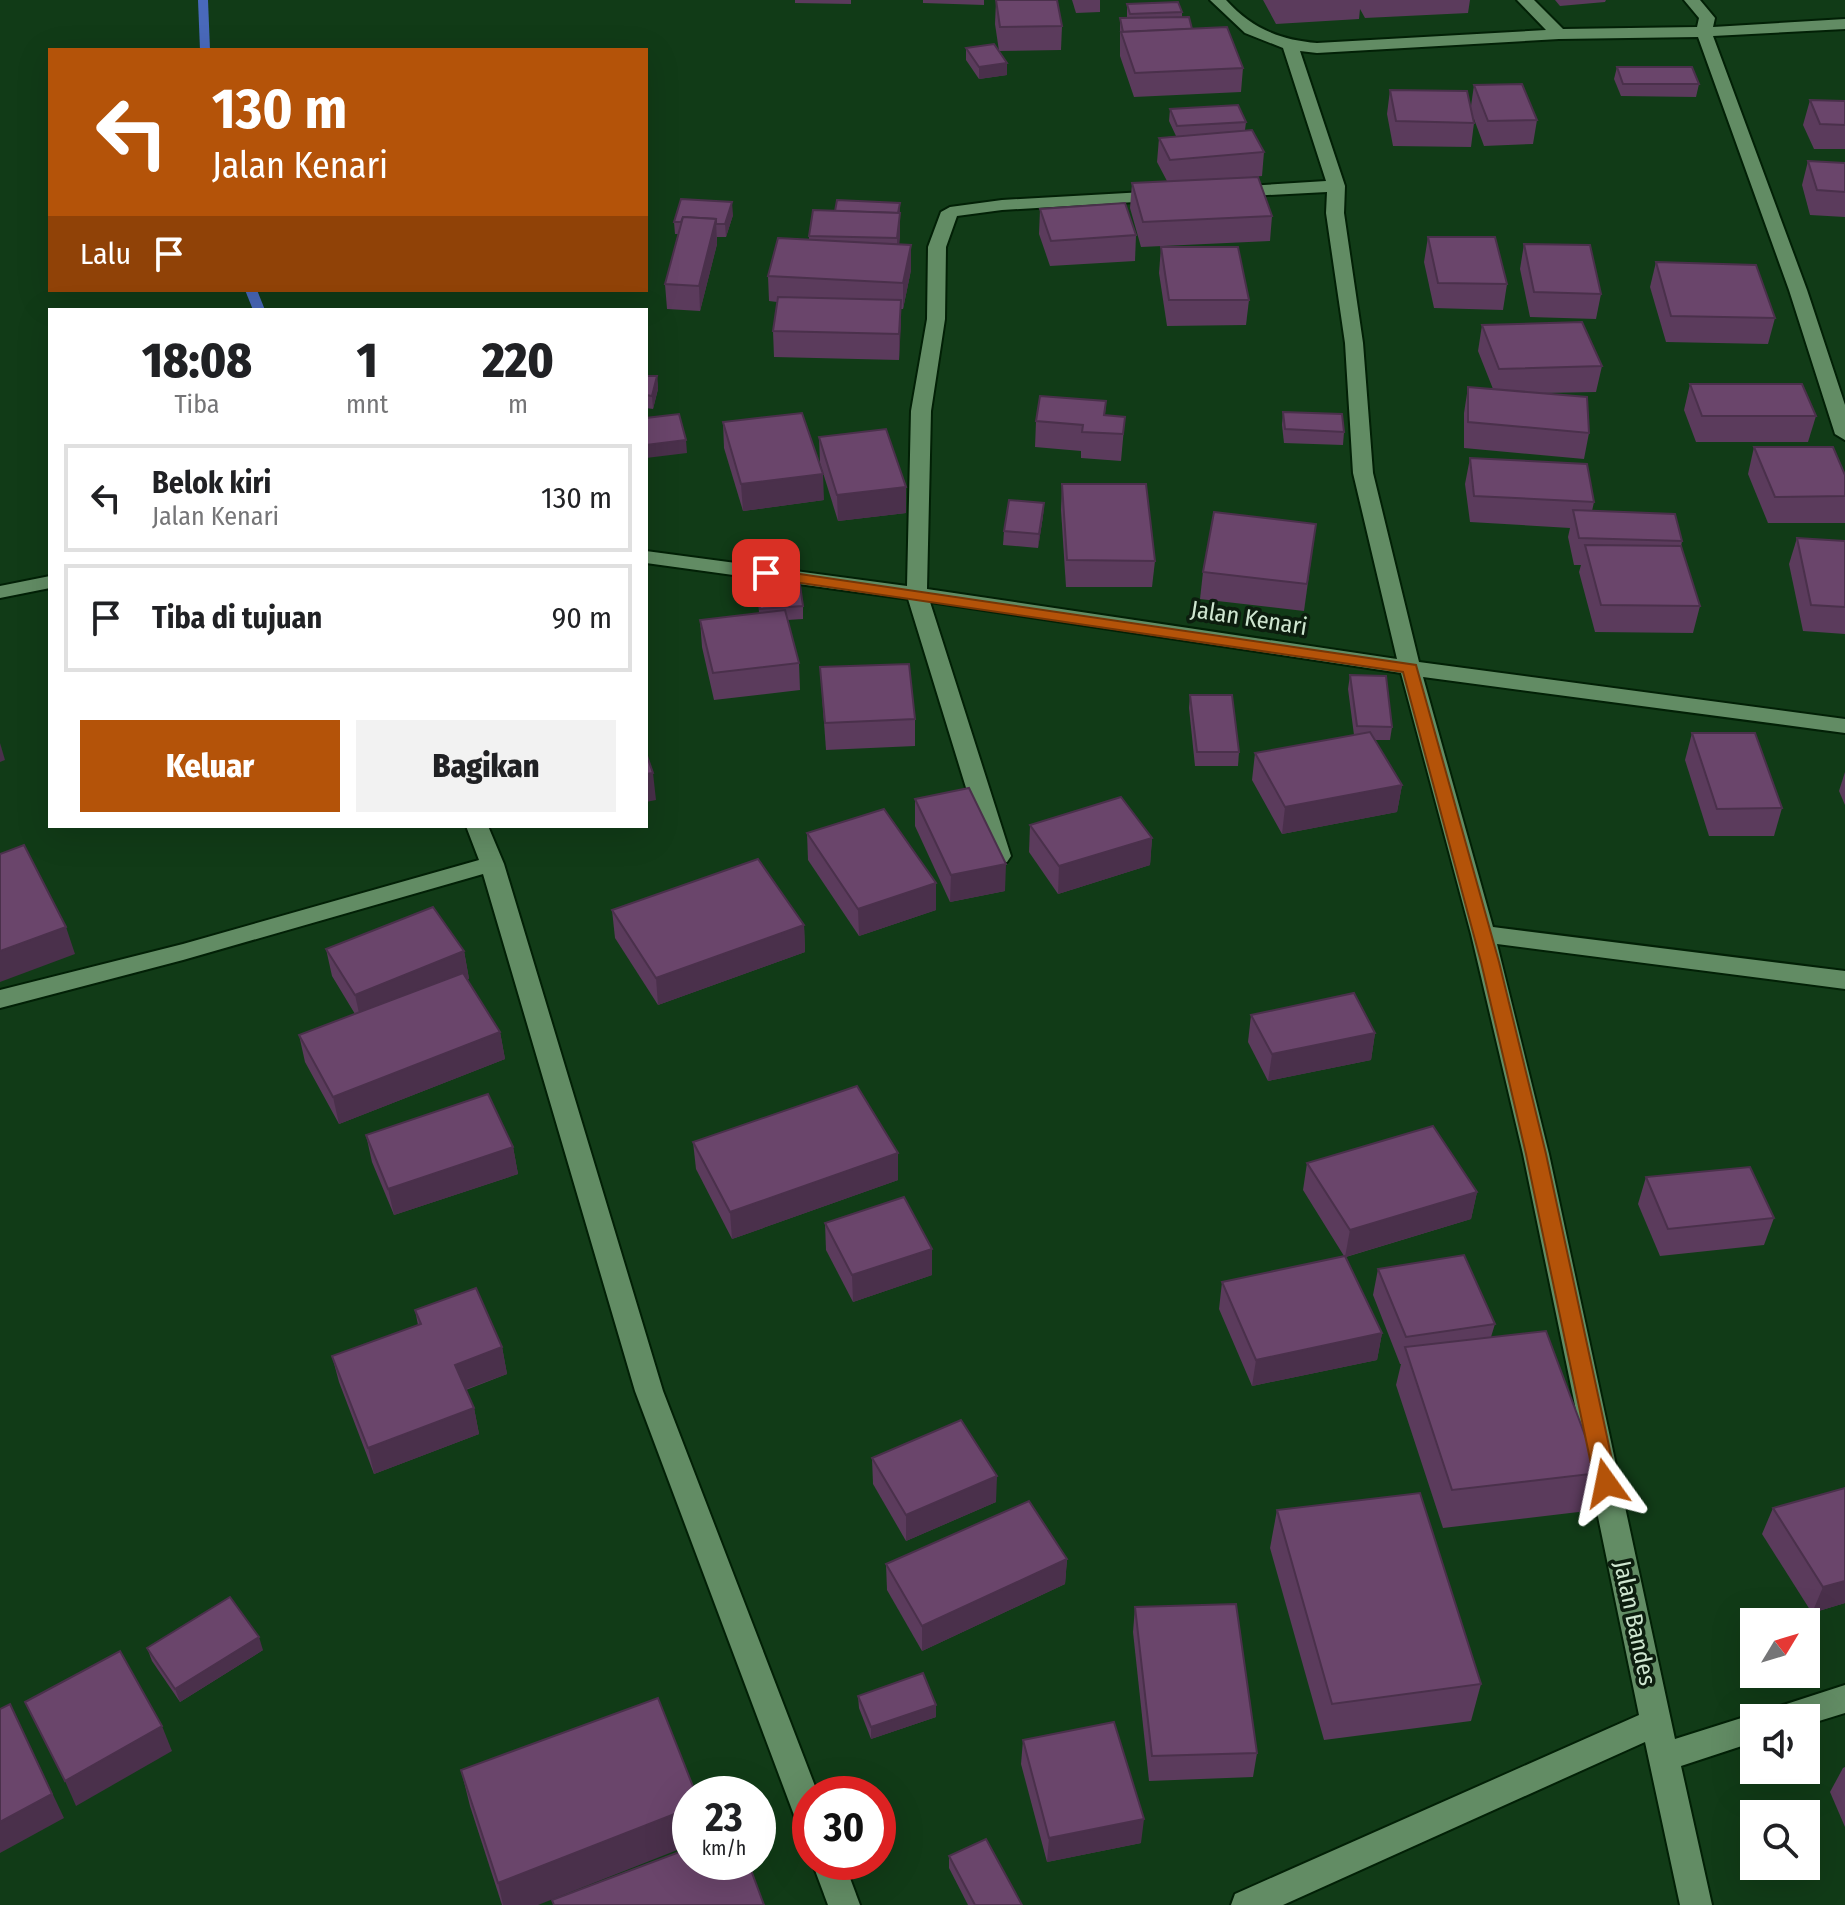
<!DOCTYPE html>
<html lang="id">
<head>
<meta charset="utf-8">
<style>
	:root { --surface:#fff; --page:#f2f2f2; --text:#202124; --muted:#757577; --line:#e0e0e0; --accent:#b45309 }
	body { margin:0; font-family:"Fira Sans Condensed",sans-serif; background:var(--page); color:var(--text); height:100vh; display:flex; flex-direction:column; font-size:30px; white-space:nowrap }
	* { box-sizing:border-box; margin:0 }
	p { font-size:26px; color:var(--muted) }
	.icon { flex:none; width:44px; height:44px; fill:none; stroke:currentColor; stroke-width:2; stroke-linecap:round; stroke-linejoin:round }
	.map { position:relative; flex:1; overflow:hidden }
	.drawer { position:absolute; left:48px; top:308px; width:600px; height:520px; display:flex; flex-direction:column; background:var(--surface); border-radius:0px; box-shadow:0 8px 32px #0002 }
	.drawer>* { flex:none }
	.hud { position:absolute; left:48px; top:48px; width:600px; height:244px; border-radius:0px; box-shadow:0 8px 32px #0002; background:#b45309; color:#fff; overflow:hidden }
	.needle { width:52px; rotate:52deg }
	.fabs { position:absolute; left:1740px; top:1608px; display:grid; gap:16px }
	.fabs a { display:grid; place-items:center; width:80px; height:80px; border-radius:0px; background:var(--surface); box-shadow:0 8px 32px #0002; font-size:40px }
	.speed { position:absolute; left:672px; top:1776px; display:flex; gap:16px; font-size:40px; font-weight:700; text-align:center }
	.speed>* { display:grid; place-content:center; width:104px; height:104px; border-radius:50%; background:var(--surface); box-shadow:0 8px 32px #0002; line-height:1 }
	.speed small { font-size:20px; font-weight:400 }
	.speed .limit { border:12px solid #d22; background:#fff; color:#111 }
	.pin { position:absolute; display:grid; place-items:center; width:68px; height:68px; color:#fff; margin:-34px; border-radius:16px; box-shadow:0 4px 12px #0006 }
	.me { position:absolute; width:88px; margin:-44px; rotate:348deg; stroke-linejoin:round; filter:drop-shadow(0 0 6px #0008) }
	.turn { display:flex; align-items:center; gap:28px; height:168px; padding:0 32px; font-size:36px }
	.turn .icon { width:104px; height:104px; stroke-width:2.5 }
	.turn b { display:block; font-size:56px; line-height:68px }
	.then { display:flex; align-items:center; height:76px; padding:0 32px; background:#0003; gap:16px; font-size:30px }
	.eta { display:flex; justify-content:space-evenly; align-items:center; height:136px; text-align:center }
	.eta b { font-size:48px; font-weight:800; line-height:56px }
	.cta { display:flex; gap:16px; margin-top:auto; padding:16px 32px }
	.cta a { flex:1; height:92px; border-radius:0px; background:var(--accent); color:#fff; font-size:32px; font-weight:800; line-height:92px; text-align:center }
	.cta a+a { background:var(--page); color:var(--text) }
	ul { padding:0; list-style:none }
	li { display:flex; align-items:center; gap:24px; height:108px; margin:0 16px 12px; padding:0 16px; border:4px solid var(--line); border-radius:0px }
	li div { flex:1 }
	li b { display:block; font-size:30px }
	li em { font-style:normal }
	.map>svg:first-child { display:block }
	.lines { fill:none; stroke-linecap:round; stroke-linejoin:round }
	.stream { fill:#4969bb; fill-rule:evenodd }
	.minor-casing { stroke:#022006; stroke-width:4 }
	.minor { fill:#628c64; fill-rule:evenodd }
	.wall { fill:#5b3b5c }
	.shaded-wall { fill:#4a304b }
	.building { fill:#6a456b; stroke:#4a304b; stroke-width:2 }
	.route { fill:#b45309; stroke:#753606; stroke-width:2 }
	.labels { text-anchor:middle; stroke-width:7; stroke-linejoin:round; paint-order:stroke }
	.street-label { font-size:24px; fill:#cfe6d0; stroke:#0c1d0e }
</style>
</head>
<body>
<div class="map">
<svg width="1845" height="1905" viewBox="0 0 1845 1905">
	<rect width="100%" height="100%" fill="#113b17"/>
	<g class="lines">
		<!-- stream -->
		<g class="stream">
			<polygon points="198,0 208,0 210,50 200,50"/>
			<polygon points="245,290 257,290 265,310 253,310"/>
		</g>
		<defs>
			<g id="minor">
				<path d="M1210 0H1226C1251 28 1280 40 1317 43L1546 30 1517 0H1534L1563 29 1697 27 1699 18 1684 0H1700L1715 18 1713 27 1845 19V29L1713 36 1807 290 1845 405V440L1835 434 1789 290 1698 37 1559 39 1317 53 1300 51 1345 186 1344 213 1363 343 1373 473 1419 662 1845 719V733L1423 677 1493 927 1845 971V989L1497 944 1549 1154 1675 1739 1754 1714 1765 1718H1754V1742L1681 1766 1712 1905H1680L1645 1742 1283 1905H1231L1235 1894 1639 1715 1523 1154 1471 934 1401 673 930 602 1011 856 1007 862H991L987 856 908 599 646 563V551L907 586 911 411 927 319 928 247 941 212 950 207 1002 200 1162 191 1168 192 1171 196 1168 200 1002 210 957 216 946 247 945 319 931 411 927 589 1397 659 1353 473 1345 343 1326 213 1327 192 1231 197 1222 192 1231 187 1326 181 1283 48 1245 33Z"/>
				<polygon points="50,576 50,588 0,598 0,586"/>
				<polygon points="466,826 488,826 504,864 663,1391 818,1794 810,1794 810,1830 799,1826 794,1815 635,1391 483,874 183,960 0,1008 0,990 183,944 479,860"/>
				<polygon points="1845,1685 1845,1713 1806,1725 1806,1718 1770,1718 1774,1708"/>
				<polygon points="812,1862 844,1862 860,1905 828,1905"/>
			</g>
		</defs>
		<!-- minor casing -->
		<use href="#minor" class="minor-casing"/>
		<!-- minor -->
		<use href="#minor" class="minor"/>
	</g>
	<!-- wall -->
	<g class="wall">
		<polygon points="795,0 851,0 851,4 795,3"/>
		<polygon points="923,0 984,0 984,5 923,3"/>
		<polygon points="996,0 1062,26 1061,50 999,51 995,24"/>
		<polygon points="1072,0 1100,0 1100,12 1076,13"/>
		<polygon points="1263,0 1470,0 1468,13 1365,18 1360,9 1359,19 1276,24"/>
		<polygon points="1555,0 1606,0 1605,2 1560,6"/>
		<polygon points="1127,4 1182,12 1182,17 1192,29 1243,68 1241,92 1134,97 1120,56 1120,18 1127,18"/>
		<polygon points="966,48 1007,63 1007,75 979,79 966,60"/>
		<polygon points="1617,67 1699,84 1696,97 1621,96 1614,79"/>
		<polygon points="1474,85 1537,120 1533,144 1484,146 1474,119 1474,123 1471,147 1393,146 1387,114 1390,90 1471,106"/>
		<polygon points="1810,100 1845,101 1845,149 1814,149 1803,125"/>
		<polygon points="1170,109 1246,122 1245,130 1264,152 1262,176 1240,178 1272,216 1270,241 1141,247 1130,208 1132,183 1167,181 1157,162 1159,138 1176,136 1169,121"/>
		<polygon points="1808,161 1845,163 1845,217 1810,215 1802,185"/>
		<polygon points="900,203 899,244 911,245 911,270 903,309 901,309 899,360 774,357 773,331 777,302 769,301 768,276 809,239 809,236 835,211"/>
		<polygon points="1040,209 1136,235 1135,261 1050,266 1039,234"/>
		<polygon points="733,215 726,237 717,237 717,244 700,311 667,309 665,284 678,234 675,234 674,222"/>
		<polygon points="1428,237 1507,284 1503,310 1434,308 1424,262"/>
		<polygon points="1524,244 1601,294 1596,319 1530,317 1520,269"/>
		<polygon points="1161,247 1249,300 1246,325 1167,326 1159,273"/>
		<polygon points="1656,262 1775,318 1768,344 1666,342 1650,287"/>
		<polygon points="1482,325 1602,366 1596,392 1541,393 1589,433 1584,459 1464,448 1464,413 1468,387 1493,389 1478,351"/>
		<polygon points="646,376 657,376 658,389 653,409 646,408"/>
		<polygon points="1690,384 1816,416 1808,442 1696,442 1684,410"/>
		<polygon points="1106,401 1105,415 1125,417 1121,461 1081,458 1081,451 1035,447 1036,421"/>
		<polygon points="1283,412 1344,432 1343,445 1284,443 1282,425"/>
		<polygon points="723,422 824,500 743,511 724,448"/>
		<polygon points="819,437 906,487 906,513 838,521 820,463"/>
		<polygon points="1754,447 1845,475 1845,523 1768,523 1748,474"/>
		<polygon points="1470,458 1594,502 1592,511 1682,541 1681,547 1700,606 1693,633 1595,632 1579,572 1581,565 1574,565 1568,537 1570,528 1470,522 1465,484"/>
		<polygon points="1062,484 1155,561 1152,587 1066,587 1061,510"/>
		<polygon points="1044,503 1043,516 1038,548 1003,545 1004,531"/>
		<polygon points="1316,524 1304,611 1200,599 1203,572"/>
		<polygon points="1797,538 1845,541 1845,634 1803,631 1789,564"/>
		<polygon points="757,581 803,606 803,619 787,620 799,663 800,690 714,700 702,647 700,620 759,613"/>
		<polygon points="820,667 915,719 915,746 826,750"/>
		<polygon points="1350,675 1392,727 1390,740 1375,740 1402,785 1397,812 1282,834 1252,780 1255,753 1354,735 1348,689"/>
		<polygon points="1190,695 1239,752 1238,766 1195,766 1189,708"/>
		<polygon points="1692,733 1782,808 1774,836 1709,836 1685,760"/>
		<polygon points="1845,772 1845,805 1839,791"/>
		<polygon points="915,799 1005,891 950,902 915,826"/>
		<polygon points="1030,825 1152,838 1150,865 1058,894 1029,852"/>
		<polygon points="807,833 936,883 936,910 859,936 808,860"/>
		<polygon points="612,910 804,925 805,952 658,1005 615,938"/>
		<polygon points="326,949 464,951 469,979 467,979 500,1032 505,1059 339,1124 305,1062 299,1035 355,1014 332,976"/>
		<polygon points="1251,1015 1375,1033 1371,1060 1268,1081 1248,1042"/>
		<polygon points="366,1135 513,1147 518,1174 394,1215 372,1162"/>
		<polygon points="693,1142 898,1153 898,1180 732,1239 696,1169"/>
		<polygon points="1307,1163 1477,1192 1471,1219 1346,1257 1382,1333 1377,1360 1252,1386 1219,1309 1222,1282 1344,1256 1303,1190"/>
		<polygon points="1646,1177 1774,1218 1764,1245 1660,1256 1638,1204"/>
		<polygon points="825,1223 932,1275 853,1302 826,1250"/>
		<polygon points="1378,1269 1495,1324 1491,1337 1599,1473 1587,1511 1443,1528 1396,1385 1401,1364 1400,1364 1373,1295"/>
		<polygon points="415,1310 502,1347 507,1374 466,1390 474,1408 479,1434 374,1474 339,1382 332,1356 418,1325"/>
		<polygon points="872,1458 996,1502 906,1541 873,1484"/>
		<polygon points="1773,1508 1845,1603 1812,1613 1762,1534"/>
		<polygon points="1277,1510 1481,1684 1471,1721 1324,1740 1270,1548"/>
		<polygon points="1067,1559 1065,1584 922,1651 887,1590 886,1564"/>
		<polygon points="1135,1607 1257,1753 1253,1777 1149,1781 1133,1632"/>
		<polygon points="147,1648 263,1650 180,1702 152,1661"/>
		<polygon points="858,1696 936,1717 871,1739 859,1708"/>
		<polygon points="1023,1740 1141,1843 1047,1862 1021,1764"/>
		<polygon points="1845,1767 1845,1827 1830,1792 1843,1768"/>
		<polygon points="461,1770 538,1905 502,1905 470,1806"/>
		<polygon points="949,1856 1022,1905 968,1905 949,1868"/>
	</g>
	<!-- shaded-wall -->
	<g class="shaded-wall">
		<polygon points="1007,63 1007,75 979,79 979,67"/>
		<polygon points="732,202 733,215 726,237 725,224"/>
		<polygon points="900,203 900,238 897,264 897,220"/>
		<polygon points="716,219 717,244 700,311 699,286"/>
		<polygon points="911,245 911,270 903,309 903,283"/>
		<polygon points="901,300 901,325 899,360 899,334"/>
		<polygon points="657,376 658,389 653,409 652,396"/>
		<polygon points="686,440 687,453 646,458 646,445"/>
		<polygon points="823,474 824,500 743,511 741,484"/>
		<polygon points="906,487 906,513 838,521 837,495"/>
		<polygon points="1044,503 1043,516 1038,548 1039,534"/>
		<polygon points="0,743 5,760 0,762"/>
		<polygon points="653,773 656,800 646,802 646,774"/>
		<polygon points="1402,785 1397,812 1282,834 1285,807"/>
		<polygon points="1152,838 1150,865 1058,894 1059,866"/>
		<polygon points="1006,864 1005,891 950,902 951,875"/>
		<polygon points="936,883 936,910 859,936 858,909"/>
		<polygon points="804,925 805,952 658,1005 656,978"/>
		<polygon points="66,927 75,954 0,982 0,951"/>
		<polygon points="464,951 469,979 361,1022 355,995"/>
		<polygon points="500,1032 505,1059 339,1124 333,1097"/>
		<polygon points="1375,1033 1371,1060 1268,1081 1272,1054"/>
		<polygon points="513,1147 518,1174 394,1215 388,1189"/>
		<polygon points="898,1153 898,1180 732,1239 730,1212"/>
		<polygon points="1477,1192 1471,1219 1345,1257 1350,1230"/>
		<polygon points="932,1249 932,1275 853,1302 852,1275"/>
		<polygon points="1382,1333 1377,1360 1252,1386 1256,1360"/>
		<polygon points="502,1347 507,1374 461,1391 455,1365"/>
		<polygon points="474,1408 479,1434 374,1474 368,1448"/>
		<polygon points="997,1476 996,1502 906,1541 906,1515"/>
		<polygon points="1067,1559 1065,1584 922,1651 922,1626"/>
		<polygon points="1845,1581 1845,1603 1812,1613 1823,1587"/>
		<polygon points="259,1637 263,1650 180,1702 175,1689"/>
		<polygon points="936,1705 936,1717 871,1739 871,1727"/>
		<polygon points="162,1726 172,1751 76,1806 65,1781"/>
		<polygon points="22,1729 64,1818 0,1853 0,1822"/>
		<polygon points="690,1808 690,1845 538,1905 503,1905 498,1883"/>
		<polygon points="1144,1819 1141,1843 1047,1862 1049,1838"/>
	</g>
	<!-- building -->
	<g class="building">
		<polygon points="996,0 1057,0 1062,26 1000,27"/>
		<polygon points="1178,2 1182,12 1130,14 1127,4"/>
		<polygon points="1189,17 1192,29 1123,32 1120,18"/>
		<polygon points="1227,27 1243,68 1135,73 1121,32"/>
		<polygon points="994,44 1007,63 979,67 966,48"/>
		<polygon points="1617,67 1692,67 1699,84 1623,84"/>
		<polygon points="1522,84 1537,120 1488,121 1474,85"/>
		<polygon points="1390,90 1467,91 1474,123 1396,121"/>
		<polygon points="1810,100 1845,101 1845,125 1820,124"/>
		<polygon points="1238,105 1246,122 1177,126 1170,109"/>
		<polygon points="1252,130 1264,152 1170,160 1159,138"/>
		<polygon points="1808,161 1845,163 1845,192 1817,190"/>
		<polygon points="1258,177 1272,216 1143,222 1132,183"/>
		<polygon points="681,199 732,202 725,224 716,224 716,219 683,217 681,222 674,222"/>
		<polygon points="837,200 900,203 898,213 835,211"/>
		<polygon points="1125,203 1136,235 1051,241 1040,209"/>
		<polygon points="813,210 900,213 897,238 809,236"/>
		<polygon points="683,217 716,219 699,286 665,284"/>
		<polygon points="1428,237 1495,237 1507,284 1438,283"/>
		<polygon points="778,238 911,245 903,283 768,276"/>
		<polygon points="1524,244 1590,245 1601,294 1534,292"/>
		<polygon points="1161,247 1238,247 1249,300 1169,300"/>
		<polygon points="1656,262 1756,265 1775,318 1671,316"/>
		<polygon points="778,297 901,300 899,334 773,331"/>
		<polygon points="1582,322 1602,366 1499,369 1482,325"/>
		<polygon points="646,376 657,376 652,396 646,395"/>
		<polygon points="1690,384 1802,384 1816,416 1702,416"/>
		<polygon points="1468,387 1587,397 1589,433 1468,422"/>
		<polygon points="1040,396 1106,401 1104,415 1125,417 1123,434 1082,432 1083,425 1036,421"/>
		<polygon points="1283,412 1342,414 1344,432 1285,429"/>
		<polygon points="802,413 823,474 741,484 723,422"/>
		<polygon points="679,414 686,440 646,445 646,418"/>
		<polygon points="886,429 906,487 837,495 819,437"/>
		<polygon points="1754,447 1833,447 1845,475 1845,496 1775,497"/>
		<polygon points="1470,458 1587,464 1594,502 1474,496"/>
		<polygon points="1062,484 1146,484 1155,561 1067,560"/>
		<polygon points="1009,500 1044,503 1039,534 1004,531"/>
		<polygon points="1573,510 1675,514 1682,541 1579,538"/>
		<polygon points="1214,512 1316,524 1307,584 1203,572"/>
		<polygon points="1797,538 1845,541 1845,607 1811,605"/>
		<polygon points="1585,545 1681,546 1700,606 1601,605"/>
		<polygon points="799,578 803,606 760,609 757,581"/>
		<polygon points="785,610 799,663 713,673 700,620"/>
		<polygon points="909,664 915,719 825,723 820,667"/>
		<polygon points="1350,675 1386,676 1392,727 1357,726"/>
		<polygon points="1190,695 1232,695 1239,752 1197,752"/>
		<polygon points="1370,732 1402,785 1285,807 1255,753"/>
		<polygon points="1692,733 1755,733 1782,808 1717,809"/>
		<polygon points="646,753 653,773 646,774"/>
		<polygon points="969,788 1006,864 951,875 915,799"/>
		<polygon points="1121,797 1152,838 1059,866 1030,825"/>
		<polygon points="884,809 936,883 858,909 807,833"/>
		<polygon points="24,845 66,927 0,951 0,854"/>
		<polygon points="758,859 804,925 656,978 612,910"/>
		<polygon points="433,907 464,951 355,995 326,949"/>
		<polygon points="463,973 500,1032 333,1097 299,1035"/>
		<polygon points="1354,993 1375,1033 1272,1054 1251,1015"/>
		<polygon points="857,1086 898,1153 730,1212 693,1142"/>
		<polygon points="488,1094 513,1147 388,1189 366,1135"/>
		<polygon points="1433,1126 1477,1192 1350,1230 1307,1163"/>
		<polygon points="1750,1167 1774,1218 1668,1229 1646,1177"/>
		<polygon points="904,1197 932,1249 852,1275 825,1223"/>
		<polygon points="1464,1255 1495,1324 1406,1337 1378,1269"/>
		<polygon points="1345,1256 1382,1333 1256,1360 1222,1282"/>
		<polygon points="476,1288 502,1347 455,1365 474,1408 368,1448 332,1356 421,1324 415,1310"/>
		<polygon points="1546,1331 1599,1473 1452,1490 1405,1347"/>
		<polygon points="961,1420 997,1476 906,1515 872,1458"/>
		<polygon points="1845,1488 1845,1581 1823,1587 1773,1508"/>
		<polygon points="1420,1493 1481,1684 1332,1704 1277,1510"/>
		<polygon points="1029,1501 1067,1559 922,1626 886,1564"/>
		<polygon points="230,1597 259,1637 175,1689 147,1648"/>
		<polygon points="1236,1604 1257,1753 1152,1756 1135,1607"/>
		<polygon points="120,1651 162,1726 65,1781 25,1702"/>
		<polygon points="923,1673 936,1705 871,1727 858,1696"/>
		<polygon points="658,1698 696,1794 690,1794 690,1808 498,1883 461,1770"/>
		<polygon points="10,1704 52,1794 0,1822 0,1709"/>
		<polygon points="1114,1722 1144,1819 1049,1838 1023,1740"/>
		<polygon points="986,1839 1022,1905 975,1905 949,1856"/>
		<polygon points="690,1848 690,1862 748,1862 764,1905 554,1905 552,1900"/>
	</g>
	<!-- route -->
	<polygon class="route" points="766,569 1416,665 1499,962 1546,1154 1617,1483 1613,1489 1606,1492 1598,1489 1595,1483 1526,1154 1481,962 1403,672 761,577 761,570"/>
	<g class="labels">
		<!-- street labels -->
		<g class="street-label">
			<text transform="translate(1249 618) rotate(9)" y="8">Jalan Kenari</text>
			<text transform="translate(1635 1623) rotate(78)" y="8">Jalan Bandes</text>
		</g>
	</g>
</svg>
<div class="fabs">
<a><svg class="needle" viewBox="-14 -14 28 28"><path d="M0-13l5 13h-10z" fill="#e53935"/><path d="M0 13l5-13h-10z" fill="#757577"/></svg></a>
<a><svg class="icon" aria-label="sound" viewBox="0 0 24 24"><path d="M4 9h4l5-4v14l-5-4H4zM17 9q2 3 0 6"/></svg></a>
<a><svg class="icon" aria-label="search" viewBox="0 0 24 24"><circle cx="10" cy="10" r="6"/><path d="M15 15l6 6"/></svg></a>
</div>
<div class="speed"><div>23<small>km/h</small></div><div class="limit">30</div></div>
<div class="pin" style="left:766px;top:573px;background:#d93025"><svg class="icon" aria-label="arrive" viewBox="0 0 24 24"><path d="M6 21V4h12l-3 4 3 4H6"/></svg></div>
<svg class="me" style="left:1606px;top:1483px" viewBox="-20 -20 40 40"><path d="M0-17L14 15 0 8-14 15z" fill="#b45309" stroke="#fff" stroke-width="4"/></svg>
<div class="hud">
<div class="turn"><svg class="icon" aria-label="left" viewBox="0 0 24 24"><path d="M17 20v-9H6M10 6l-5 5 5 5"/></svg><div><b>130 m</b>Jalan Kenari</div></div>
<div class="then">Lalu<svg class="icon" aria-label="arrive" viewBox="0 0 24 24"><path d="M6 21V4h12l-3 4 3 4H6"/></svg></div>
</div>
<section class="drawer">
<div class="eta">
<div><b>18:08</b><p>Tiba</p></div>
<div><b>1</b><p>mnt</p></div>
<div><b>220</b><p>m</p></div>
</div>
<ul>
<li><svg class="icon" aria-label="left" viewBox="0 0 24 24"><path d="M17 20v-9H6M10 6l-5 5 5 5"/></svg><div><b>Belok kiri</b><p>Jalan Kenari</p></div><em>130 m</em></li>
<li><svg class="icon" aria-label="arrive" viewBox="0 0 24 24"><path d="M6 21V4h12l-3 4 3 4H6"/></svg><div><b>Tiba di tujuan</b></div><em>90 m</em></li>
</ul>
<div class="cta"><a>Keluar</a><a>Bagikan</a></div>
</section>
</div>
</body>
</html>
